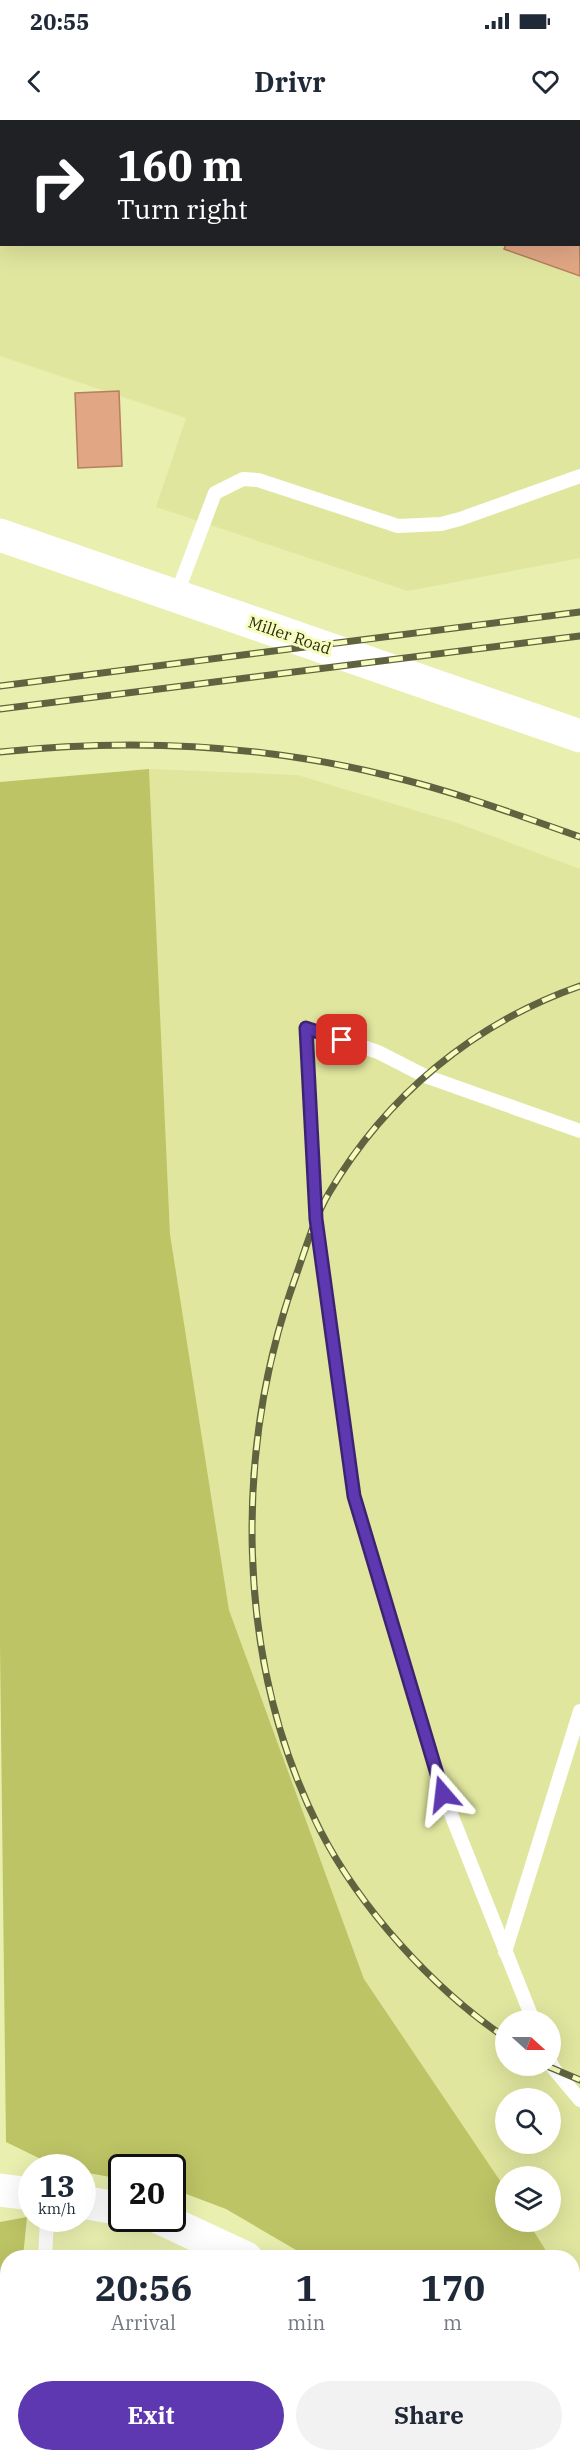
<!DOCTYPE html>
<html lang="en">
<head>
<meta charset="utf-8">
<style>
	:root { --surface:#fff; --page:#f2f2f3; --text:#1f2937; --muted:#747a83; --accent:#5e38b0 }
	body { margin:0; font-family:"IBM Plex Serif",serif; background:var(--page); color:var(--text); height:100vh; display:flex; flex-direction:column; font-size:22px; white-space:nowrap }
	* { box-sizing:border-box; margin:0 }
	p { font-size:20px; color:var(--muted) }
	.icon { flex:none; width:33px; height:33px; fill:none; stroke:currentColor; stroke-width:2; stroke-linecap:round; stroke-linejoin:round }
	.map { position:relative; flex:1; overflow:hidden }
	.panel { position:absolute; left:0px; top:2130px; width:580px; height:212px; display:flex; flex-direction:column; background:var(--surface); border-radius:24px 24px 0 0; box-shadow:0 6px 24px #0002 }
	.panel>* { flex:none }
	.hud { position:absolute; left:0px; top:0px; width:580px; height:126px; box-shadow:0 6px 24px #0002; background:#202124; color:#fff; overflow:hidden }
	.needle { width:39px; rotate:111deg }
	.fabs { position:absolute; left:495px; top:1890px; display:grid; gap:12px }
	.fabs a { display:grid; place-items:center; width:66px; height:66px; border-radius:50%; background:var(--surface); box-shadow:0 6px 24px #0002; font-size:30px }
	.speed { position:absolute; left:18px; top:2034px; display:flex; gap:12px; font-size:30px; font-weight:700; text-align:center }
	.speed>* { display:grid; place-content:center; width:78px; height:78px; border-radius:50%; background:var(--surface); box-shadow:0 6px 24px #0002; line-height:1 }
	.speed small { font-size:15px; font-weight:400 }
	.speed .limit { border:3px solid #111; border-radius:9px; background:#fff; color:#111 }
	.pin { position:absolute; display:grid; place-items:center; width:51px; height:51px; color:#fff; margin:-26px; border-radius:12px; box-shadow:0 3px 9px #0006 }
	.me { position:absolute; width:66px; margin:-33px; rotate:343deg; stroke-linejoin:round; filter:drop-shadow(0 0 4px #0008) }
	.turn { display:flex; align-items:center; gap:21px; height:126px; padding:0 18px; font-size:27px }
	.turn .icon { width:78px; height:78px; stroke-width:2.5 }
	.turn b { display:block; font-size:42px; line-height:51px }
	.eta { display:flex; justify-content:space-evenly; align-items:center; height:102px; text-align:center }
	.eta b { font-size:36px; font-weight:700; line-height:42px }
	.action { display:flex; gap:12px; margin-top:auto; padding:12px 18px }
	.action a { flex:1; height:69px; border-radius:36px; background:var(--accent); color:#fff; font-size:24px; font-weight:700; line-height:69px; text-align:center }
	.action a+a { background:var(--page); color:var(--text) }
	.status { display:flex; justify-content:space-between; align-items:center; height:42px; padding:0 30px; background:var(--surface); direction:ltr }
	.status svg { height:16px; fill:currentColor }
	header { display:flex; justify-content:space-between; align-items:center; height:78px; padding:0 18px; background:var(--surface); font-size:27px; font-weight:700 }
	.map>svg:first-child { display:block }
	.built { fill:#e0e69e; fill-rule:evenodd }
	.green { fill:#bdc465 }
	.building { fill:#e1a785; stroke:#b67f5d; stroke-width:1.5 }
	.lines { fill:none; stroke-linecap:round; stroke-linejoin:round }
	.lane { stroke:#fff; stroke-width:14 }
	.secondary { stroke:#fff; stroke-width:33 }
	.primary { stroke:#fff; stroke-width:33 }
	.highway { stroke:#fff; stroke-width:33 }
	.rail-casing { stroke:#60633f; stroke-width:7 }
	.rail { stroke:#f6fcbc; stroke-width:4.5; stroke-dasharray:14; stroke-linecap:butt }
	.route-casing { stroke:#3d2472; stroke-width:15 }
	.route { stroke:#5e38b0; stroke-width:10 }
	.labels { text-anchor:middle; stroke-width:6; stroke-linejoin:round; paint-order:stroke }
	.street-label { font-size:16px; fill:#2b2c13; stroke:#f6fcbc }
</style>
</head>
<body>
<div class="status"><b>20:55</b><svg viewBox="0 0 49 12"><path d="M0 12V9h3v3zM5 12V6h3v6zM10 12V3h3v9zM15 12V0h3v12zM26 1h20v11H26zM47 4h2v5h-2z"/></svg></div>
<header><svg class="icon" aria-label="back" viewBox="0 0 24 24"><path d="M15 5l-7 7 7 7"/></svg>Drivr<svg class="icon" aria-label="heart" viewBox="0 0 24 24"><path d="M12 20l-8-8c-3-5 5-10 8-4 3-6 11-1 8 4z"/></svg></header>
<div class="map">
<svg width="580" height="2341" viewBox="0 0 580 2341">
	<rect width="100%" height="100%" fill="#e9efaf"/>
	<!-- built -->
	<g class="built">
		<path d="M0 0H580V438L408 471 156 387 186 298 0 236ZM2 2H579V124H2Z"/>
		<path d="M149 649 297 655 457 703 580 749V2190L573 2178V2138L550 2137 528 2102H550V2056H506L505 2068 364 1859 229 1490 170 1114ZM506 1900H550V1946H506ZM506 1978H550V2024H506Z"/>
	</g>
	<!-- green -->
	<g class="green">
		<polygon points="149,649 170,1114 229,1490 364,1859 505,2068 506,2102 528,2102 550,2137 308,2137 226,2089 173,2069 172,2048 122,2048 121,2059 83,2052 82,2048 57,2047 6,2022 0,1527 0,662"/>
		<polygon points="27,2097 23,2137 8,2138 7,2271 0,2269 0,2102"/>
		<polygon points="573,2178 580,2190 580,2341 496,2341 491,2334 573,2334"/>
		<polygon points="203,2334 406,2334 410,2341 221,2341"/>
	</g>
	<!-- building -->
	<g class="building">
		<polygon points="579,73 580,156 504,129 506,124 579,124"/>
		<polygon points="119,271 122,346 78,348 75,273"/>
	</g>
	<g class="lines">
		<!-- lane -->
		<g class="lane">
			<polyline points="176,476 215,373 243,359 258,360 398,406 441,404 460,399 580,356"/>
			<polyline points="505,1832 580,1591"/>
			<polyline points="533,1900 443,1674 354,1376 316,1099 306,908 378,932 425,956 580,1011"/>
			<polyline points="550,1941 554,1949 580,1980"/>
			<polyline points="45,2138 47,2098"/>
		</g>
		<!-- secondary -->
		<polyline class="secondary" points="0,415 580,616"/>
		<!-- primary -->
		<g class="primary">
			<polyline points="0,2070 32,2074"/>
			<polyline points="82,2082 122,2089"/>
			<polyline points="160,2098 246,2138"/>
			<polyline points="437,2334 441,2341"/>
		</g>
		<!-- highway -->
		<g class="highway">
			<polyline points="0,2306 8,2308"/>
			<polyline points="78,2334 93,2341"/>
		</g>
		<defs>
			<g id="rail">
				<polyline points="0,566 580,492"/>
				<polyline points="0,589 580,516"/>
				<path d="M0 632C131 618 261 624 389 656 453 671 518 695 580 717"/>
				<path d="M506 1918C433 1869 360 1788 320 1710 234 1540 233 1327 298 1150 307 1124 315 1097 329 1073 386 976 474 903 580 866"/>
				<polyline points="547,1946 580,1960"/>
			</g>
		</defs>
		<!-- rail casing -->
		<use href="#rail" class="rail-casing"/>
		<!-- rail -->
		<use href="#rail" class="rail"/>
	</g>
	<g class="lines">
		<defs>
			<polyline id="route" points="342,920 306,908 316,1099 354,1376 443,1674"/>
		</defs>
		<!-- route casing -->
		<use href="#route" class="route-casing"/>
		<!-- route -->
		<use href="#route" class="route"/>
	</g>
	<g class="labels">
		<!-- street labels -->
		<g class="street-label">
			<text transform="translate(290 515) rotate(19)" y="6">Miller Road</text>
		</g>
	</g>
</svg>
<div class="fabs">
<a><svg class="needle" viewBox="-14 -14 28 28"><path d="M0-13l5 13h-10z" fill="#e53935"/><path d="M0 13l5-13h-10z" fill="#747a83"/></svg></a>
<a><svg class="icon" aria-label="search" viewBox="0 0 24 24"><circle cx="10" cy="10" r="6"/><path d="M15 15l6 6"/></svg></a>
<a><svg class="icon" aria-label="layers" viewBox="0 0 24 24"><path d="M12 4l9 5-9 5-9-5zM3 14l9 5 9-5"/></svg></a>
</div>
<div class="speed"><div>13<small>km/h</small></div><div class="limit">20</div></div>
<div class="pin" style="left:342px;top:920px;background:#d93025"><svg class="icon" aria-label="arrive" viewBox="0 0 24 24"><path d="M6 21V4h12l-3 4 3 4H6"/></svg></div>
<svg class="me" style="left:443px;top:1674px" viewBox="-20 -20 40 40"><path d="M0-17L14 15 0 8-14 15z" fill="#5e38b0" stroke="#fff" stroke-width="4"/></svg>
<div class="hud">
<div class="turn"><svg class="icon" aria-label="right" viewBox="0 0 24 24"><path d="M7 20v-9h11M14 6l5 5-5 5"/></svg><div><b>160 m</b>Turn right</div></div>
</div>
<section class="panel">
<div class="eta">
<div><b>20:56</b><p>Arrival</p></div>
<div><b>1</b><p>min</p></div>
<div><b>170</b><p>m</p></div>
</div>
<div class="action"><a>Exit</a><a>Share</a></div>
</section>
</div>
</body>
</html>
